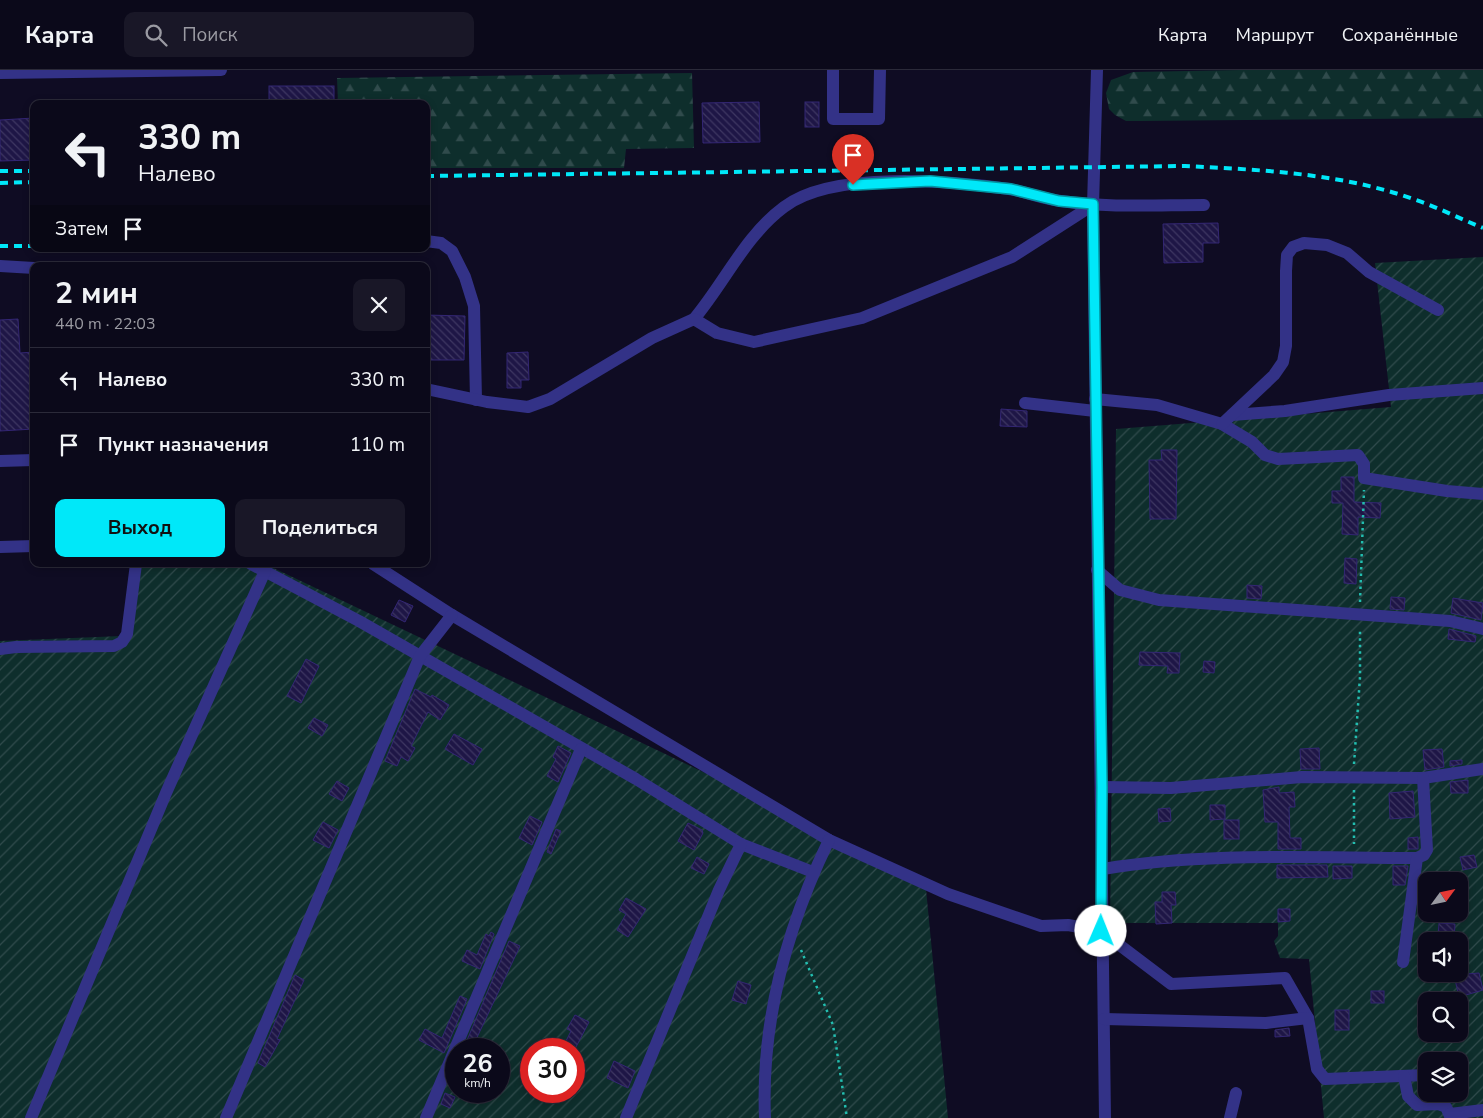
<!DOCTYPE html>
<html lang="ru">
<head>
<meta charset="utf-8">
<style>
	:root { --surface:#0b091a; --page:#191727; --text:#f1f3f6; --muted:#9a9aa2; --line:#2b2a39; --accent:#00e8f9 }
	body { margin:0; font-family:"Nunito Sans",sans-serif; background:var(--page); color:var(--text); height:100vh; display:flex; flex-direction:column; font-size:19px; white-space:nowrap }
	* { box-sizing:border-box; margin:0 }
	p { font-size:16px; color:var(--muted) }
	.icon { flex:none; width:28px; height:28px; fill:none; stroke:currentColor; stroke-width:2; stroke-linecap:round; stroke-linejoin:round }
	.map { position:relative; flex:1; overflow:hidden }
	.sheet { position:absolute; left:30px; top:192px; width:400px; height:305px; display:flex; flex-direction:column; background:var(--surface); border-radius:10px; box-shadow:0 2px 8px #0003,0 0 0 1px var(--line) }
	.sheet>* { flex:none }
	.hud { position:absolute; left:30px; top:30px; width:400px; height:152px; border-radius:10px; box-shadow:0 2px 8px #0003,0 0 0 1px var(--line); background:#0b091a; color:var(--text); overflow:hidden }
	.needle { width:32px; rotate:57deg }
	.tools { position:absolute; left:1418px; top:802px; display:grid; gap:10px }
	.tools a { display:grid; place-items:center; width:50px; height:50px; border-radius:10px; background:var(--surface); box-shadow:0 2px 8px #0003,0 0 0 1px var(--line); font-size:25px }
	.speed { position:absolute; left:445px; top:968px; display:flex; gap:10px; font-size:25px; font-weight:700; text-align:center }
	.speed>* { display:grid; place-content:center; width:65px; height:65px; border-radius:50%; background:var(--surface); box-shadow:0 2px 8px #0003,0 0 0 1px var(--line); line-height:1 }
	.speed small { font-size:12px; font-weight:400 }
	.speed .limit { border:8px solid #d22; background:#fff; color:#111 }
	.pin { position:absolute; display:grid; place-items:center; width:42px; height:42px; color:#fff; margin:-51px -21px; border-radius:50% 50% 50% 0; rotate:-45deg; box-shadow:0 0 5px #0007 }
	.pin .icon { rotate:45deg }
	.me { position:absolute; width:55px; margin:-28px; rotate:1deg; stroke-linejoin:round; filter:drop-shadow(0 0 4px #0008) }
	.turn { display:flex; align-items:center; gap:18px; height:105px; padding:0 25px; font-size:22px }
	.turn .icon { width:65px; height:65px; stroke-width:2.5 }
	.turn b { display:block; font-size:35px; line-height:42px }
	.then { display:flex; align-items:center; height:48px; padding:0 25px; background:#0003; gap:10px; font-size:19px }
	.round { display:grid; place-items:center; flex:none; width:52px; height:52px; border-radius:10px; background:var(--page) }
	.headline { display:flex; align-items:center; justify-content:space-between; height:85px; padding:0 25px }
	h1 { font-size:30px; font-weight:700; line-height:38px }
	.cta { display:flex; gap:10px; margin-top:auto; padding:10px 25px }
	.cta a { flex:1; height:58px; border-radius:10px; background:var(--accent); color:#111; font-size:20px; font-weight:700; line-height:58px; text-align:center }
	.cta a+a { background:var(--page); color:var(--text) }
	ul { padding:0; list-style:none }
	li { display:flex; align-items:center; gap:15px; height:65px; padding:0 25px; border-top:1px solid var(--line) }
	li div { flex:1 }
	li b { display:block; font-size:19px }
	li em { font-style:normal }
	header { display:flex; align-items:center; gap:30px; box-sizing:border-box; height:70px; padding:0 25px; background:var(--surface); border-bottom:1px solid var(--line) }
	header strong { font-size:24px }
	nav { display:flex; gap:28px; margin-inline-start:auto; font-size:18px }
	.search { width:350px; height:45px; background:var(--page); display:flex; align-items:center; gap:12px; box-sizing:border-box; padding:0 18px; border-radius:10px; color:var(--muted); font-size:19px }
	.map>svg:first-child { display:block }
	.forest { fill:url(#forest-firs) }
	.garden { fill:url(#garden-furrows); fill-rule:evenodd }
	.building { fill:url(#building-back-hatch); stroke:#332674 }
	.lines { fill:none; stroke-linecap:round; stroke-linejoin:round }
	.path { stroke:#23beb0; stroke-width:2.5; stroke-dasharray:2.5 4; stroke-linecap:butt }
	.minor { stroke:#333287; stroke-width:12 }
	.rail { stroke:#00e8f9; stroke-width:4; stroke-dasharray:8 6; stroke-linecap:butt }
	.route-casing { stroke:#0097a2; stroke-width:12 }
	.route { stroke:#00e8f9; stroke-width:9 }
</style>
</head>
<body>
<header>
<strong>Карта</strong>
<div class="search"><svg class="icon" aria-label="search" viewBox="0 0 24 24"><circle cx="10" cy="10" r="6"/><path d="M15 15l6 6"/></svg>Поиск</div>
<nav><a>Карта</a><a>Маршрут</a><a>Сохранённые</a></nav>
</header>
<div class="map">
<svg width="1483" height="1048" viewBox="0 0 1483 1048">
	<defs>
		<pattern id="forest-firs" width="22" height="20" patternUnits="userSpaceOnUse" patternTransform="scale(1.25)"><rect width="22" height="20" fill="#0e2e2c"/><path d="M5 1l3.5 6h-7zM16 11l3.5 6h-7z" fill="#304b4c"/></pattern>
		<pattern id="garden-furrows" width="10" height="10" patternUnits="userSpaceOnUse" patternTransform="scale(1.25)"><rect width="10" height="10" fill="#0e2e2c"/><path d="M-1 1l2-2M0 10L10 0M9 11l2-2" fill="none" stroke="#304b4c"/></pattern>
		<pattern id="building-back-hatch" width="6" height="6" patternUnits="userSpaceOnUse" patternTransform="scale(1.25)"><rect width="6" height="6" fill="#1e1646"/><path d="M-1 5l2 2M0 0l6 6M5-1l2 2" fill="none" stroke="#3e3762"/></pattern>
	</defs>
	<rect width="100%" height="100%" fill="#0f0c23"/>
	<!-- forest -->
	<g class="forest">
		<polygon points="1241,0 1483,0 1483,48 1141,51 1126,51 1115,45 1109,39 1106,23 1111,10 1133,2"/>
		<polygon points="692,3 694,78 626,79 624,98 426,98 426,34 338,34 337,8"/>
	</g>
	<!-- garden -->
	<g class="garden">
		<path d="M1483 187V1048H1324L1309 889 1280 888 1274 871 1278 866V853H1110L1116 359 1391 337 1375 193ZM1426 811H1459V844H1426ZM1426 871H1459V904H1426ZM1426 931H1459V964H1426ZM1426 991H1459V1024H1426Z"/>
		<path d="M140 494H265L779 738 926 819 948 1048H0V571L121 566ZM456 979H499V1021H456ZM531 979H574V1021H531Z"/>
	</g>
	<!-- building -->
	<g class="building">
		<rect x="269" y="16" width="65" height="18"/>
		<polygon points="759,32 760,72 703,73 702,33"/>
		<rect x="805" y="32" width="14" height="25"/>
		<polygon points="34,48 34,90 0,91 0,50"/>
		<polygon points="1218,153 1219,173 1203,173 1203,192 1164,193 1163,154"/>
		<polygon points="426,245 465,246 464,290 426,290"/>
		<polygon points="18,249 20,283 34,282 34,359 0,361 0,250"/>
		<polygon points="528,282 529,310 521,310 521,318 507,318 507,283"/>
		<polygon points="1001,339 1027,341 1027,357 1000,356"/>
		<polygon points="1161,380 1177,380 1176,449 1150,449 1149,390 1162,390"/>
		<polygon points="1341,407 1354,407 1354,432 1381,433 1380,448 1358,447 1358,465 1342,464 1343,433 1332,433 1332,421 1341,421"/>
		<polygon points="1345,488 1357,489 1356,514 1344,513"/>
		<polygon points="1247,515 1262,516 1261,529 1247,528"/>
		<polygon points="1391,527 1405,528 1404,540 1390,539"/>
		<polygon points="1453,528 1483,533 1481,550 1451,543"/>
		<polygon points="399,530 413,536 405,552 391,545"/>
		<polygon points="1449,559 1476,566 1475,572 1448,569"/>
		<polygon points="1140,582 1180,583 1179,603 1167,603 1168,596 1139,595"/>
		<polygon points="306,589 319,596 301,633 287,626"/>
		<polygon points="1204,591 1215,592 1214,603 1203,602"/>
		<polygon points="415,619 431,627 432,625 449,635 440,650 428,642 411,676 415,678 408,691 401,687 397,696 385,691"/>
		<polygon points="314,648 328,655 322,666 308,658"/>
		<polygon points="454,664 482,679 473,695 445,679"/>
		<polygon points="558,676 571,683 558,712 547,706 556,689 553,687"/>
		<polygon points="1319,678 1320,699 1301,699 1300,679"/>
		<polygon points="1442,679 1444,697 1425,700 1423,680"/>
		<polygon points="1462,690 1462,694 1450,696 1450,691"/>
		<polygon points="1468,710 1468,723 1451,723 1450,712"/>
		<polygon points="337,711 349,718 342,731 329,724"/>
		<polygon points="1279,717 1279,723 1294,722 1295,737 1289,737 1290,768 1301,768 1301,779 1278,779 1278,752 1265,752 1263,720"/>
		<polygon points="1413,721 1415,747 1390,749 1389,723"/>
		<polygon points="1210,735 1225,735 1225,749 1210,750"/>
		<polygon points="1170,738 1171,751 1159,752 1158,739"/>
		<polygon points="530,746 542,752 532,775 519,768"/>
		<rect x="1224" y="750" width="15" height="19"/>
		<polygon points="323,752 338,760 329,778 313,770"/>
		<polygon points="688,753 702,760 703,763 694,780 678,771"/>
		<polygon points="556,759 561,761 551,784 547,782"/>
		<polygon points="1418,767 1418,779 1408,779 1408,768"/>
		<polygon points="1474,785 1477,797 1463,800 1460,787"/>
		<polygon points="697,787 709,794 704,804 691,798"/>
		<polygon points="1277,795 1327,795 1328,807 1277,808"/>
		<polygon points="1333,796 1352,796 1352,808 1333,809"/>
		<polygon points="1393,796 1408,796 1405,815 1393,815"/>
		<polygon points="1162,822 1175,822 1176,835 1171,835 1172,853 1156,854 1155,832 1162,832"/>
		<polygon points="626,828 646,839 628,867 617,860 626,844 619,840"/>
		<polygon points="1278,839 1290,839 1290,851 1278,852"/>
		<polygon points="1439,853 1455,854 1454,868 1438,867"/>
		<polygon points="491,862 494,864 480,899 462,891 467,880 477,885 486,864 489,866"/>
		<polygon points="509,871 520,876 472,978 465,975"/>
		<polygon points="1479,903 1483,920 1459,927 1454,905"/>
		<polygon points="295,905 304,910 277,969 280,970 265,997 258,993"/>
		<polygon points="738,911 751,915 746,934 732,930"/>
		<rect x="1371" y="921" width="13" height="12"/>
		<polygon points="460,926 467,929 444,983 419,970 425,959 442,968"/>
		<rect x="1335" y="940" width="14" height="20"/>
		<polygon points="575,945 589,952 576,977 566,971 571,961 567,959"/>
		<polygon points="1289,958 1290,966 1275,967 1275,960"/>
		<polygon points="614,991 635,1001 628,1018 607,1008"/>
		<polygon points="445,1023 455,1027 450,1038 441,1034"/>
	</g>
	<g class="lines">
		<!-- path -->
		<g class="path">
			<polyline points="1360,532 1364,420"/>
			<polyline points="1354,694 1360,607 1360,558"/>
			<polyline points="1354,720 1354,774"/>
			<polyline points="801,880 833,955 847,1048"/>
		</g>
		<!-- minor -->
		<g class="minor">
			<polyline points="833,0 833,49 879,49 880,0"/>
			<polyline points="1097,0 1093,135 1105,1048"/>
			<polyline points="0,3 221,0"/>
			<polyline points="426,171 441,173 452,181 465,207 474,236 476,330"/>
			<polyline points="0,196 34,198"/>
			<path d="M694 249C725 212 745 166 784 137 832 100 952 111 1009 119 1027 122 1043 129 1061 131 1108 138 1157 135 1204 135"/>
			<polyline points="426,319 487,332 528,337 550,329 652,268 694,249 717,263 754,272 862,248 1012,187 1093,135"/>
			<polyline points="1095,329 1157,335 1222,354 1252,372 1265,385 1278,389 1358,385 1364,394 1364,408 1447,421 1483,424"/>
			<polyline points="1025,333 1095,341"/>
			<polyline points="1232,345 1285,341 1389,325 1483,318"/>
			<polyline points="1222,354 1274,305 1283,292 1286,276 1286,201 1287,185 1293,177 1304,173 1327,175 1347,183 1369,202 1438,240"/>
			<polyline points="0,391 34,390"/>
			<polyline points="0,477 34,476"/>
			<polyline points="251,494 359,551 636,709 741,774 813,802"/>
			<polyline points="373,494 452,545 829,770 948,824 1041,856 1068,855 1101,861 1171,914 1285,908 1308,948"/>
			<polyline points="1097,500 1120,520 1159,530 1450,551 1483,559"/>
			<polyline points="0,579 16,577 114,576 122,572 127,564 136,494"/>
			<polyline points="1102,717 1171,718 1302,707 1423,708 1483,699"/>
			<path d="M1103 799C1207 782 1311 788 1417 788"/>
			<polyline points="1403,892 1417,788 1424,785 1427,780 1423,708"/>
			<polyline points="1104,949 1266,953 1308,948 1317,999 1325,1009 1426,1005"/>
			<polyline points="1404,1006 1408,1026 1417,1035 1438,1034 1446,1037 1451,1048"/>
			<polyline points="1450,1044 1483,1040"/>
			<polyline points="31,1048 166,723 265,501"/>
			<polyline points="226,1048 420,586 452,545"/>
			<polyline points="426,1048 581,679"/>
			<polyline points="626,1048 719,820 741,774"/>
			<path d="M765 1048C761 952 787 857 829 770"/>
			<polyline points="1230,1048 1236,1023"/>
		</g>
		<!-- rail -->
		<g class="rail">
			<polyline points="0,101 34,101"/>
			<path d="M426 106 1185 96C1262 100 1342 103 1416 130 1439 138 1461 149 1483 158"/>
			<polyline points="0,113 34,112"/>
			<polyline points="0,176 34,176"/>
		</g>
	</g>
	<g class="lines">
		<defs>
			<polyline id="route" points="853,115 930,111 1011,119 1059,131 1093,134 1102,717 1101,861"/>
		</defs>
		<!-- route casing -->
		<use href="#route" class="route-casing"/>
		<!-- route -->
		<use href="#route" class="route"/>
	</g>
</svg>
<div class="tools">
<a><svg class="needle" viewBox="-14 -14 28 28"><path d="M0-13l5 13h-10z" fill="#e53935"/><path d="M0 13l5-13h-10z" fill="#9a9aa2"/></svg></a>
<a><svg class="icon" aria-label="sound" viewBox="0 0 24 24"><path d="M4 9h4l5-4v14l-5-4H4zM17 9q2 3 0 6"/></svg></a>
<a><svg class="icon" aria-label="search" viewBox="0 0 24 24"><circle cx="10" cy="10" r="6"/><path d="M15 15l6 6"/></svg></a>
<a><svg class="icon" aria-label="layers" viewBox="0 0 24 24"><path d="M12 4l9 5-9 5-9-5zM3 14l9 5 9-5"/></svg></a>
</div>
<div class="speed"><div>26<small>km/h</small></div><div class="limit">30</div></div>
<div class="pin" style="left:853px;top:115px;background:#d93025"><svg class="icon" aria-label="arrive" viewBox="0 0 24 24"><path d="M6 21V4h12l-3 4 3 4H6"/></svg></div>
<svg class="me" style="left:1101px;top:861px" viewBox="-20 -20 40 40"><circle r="19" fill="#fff"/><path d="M0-13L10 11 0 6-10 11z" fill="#00e8f9"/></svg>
<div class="hud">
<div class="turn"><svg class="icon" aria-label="left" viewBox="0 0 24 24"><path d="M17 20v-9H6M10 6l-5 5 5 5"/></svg><div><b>330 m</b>Налево</div></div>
<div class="then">Затем<svg class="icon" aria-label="arrive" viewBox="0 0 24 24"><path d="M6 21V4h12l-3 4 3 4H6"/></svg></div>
</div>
<section class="sheet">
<div class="headline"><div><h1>2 мин</h1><p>440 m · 22:03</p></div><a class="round"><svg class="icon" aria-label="close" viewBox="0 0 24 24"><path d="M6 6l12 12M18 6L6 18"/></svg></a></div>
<ul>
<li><svg class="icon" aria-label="left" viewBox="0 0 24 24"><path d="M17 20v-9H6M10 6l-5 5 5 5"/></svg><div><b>Налево</b></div><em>330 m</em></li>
<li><svg class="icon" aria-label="arrive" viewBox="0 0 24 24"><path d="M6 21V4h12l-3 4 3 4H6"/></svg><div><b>Пункт назначения</b></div><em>110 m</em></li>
</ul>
<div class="cta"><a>Выход</a><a>Поделиться</a></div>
</section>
</div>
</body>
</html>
